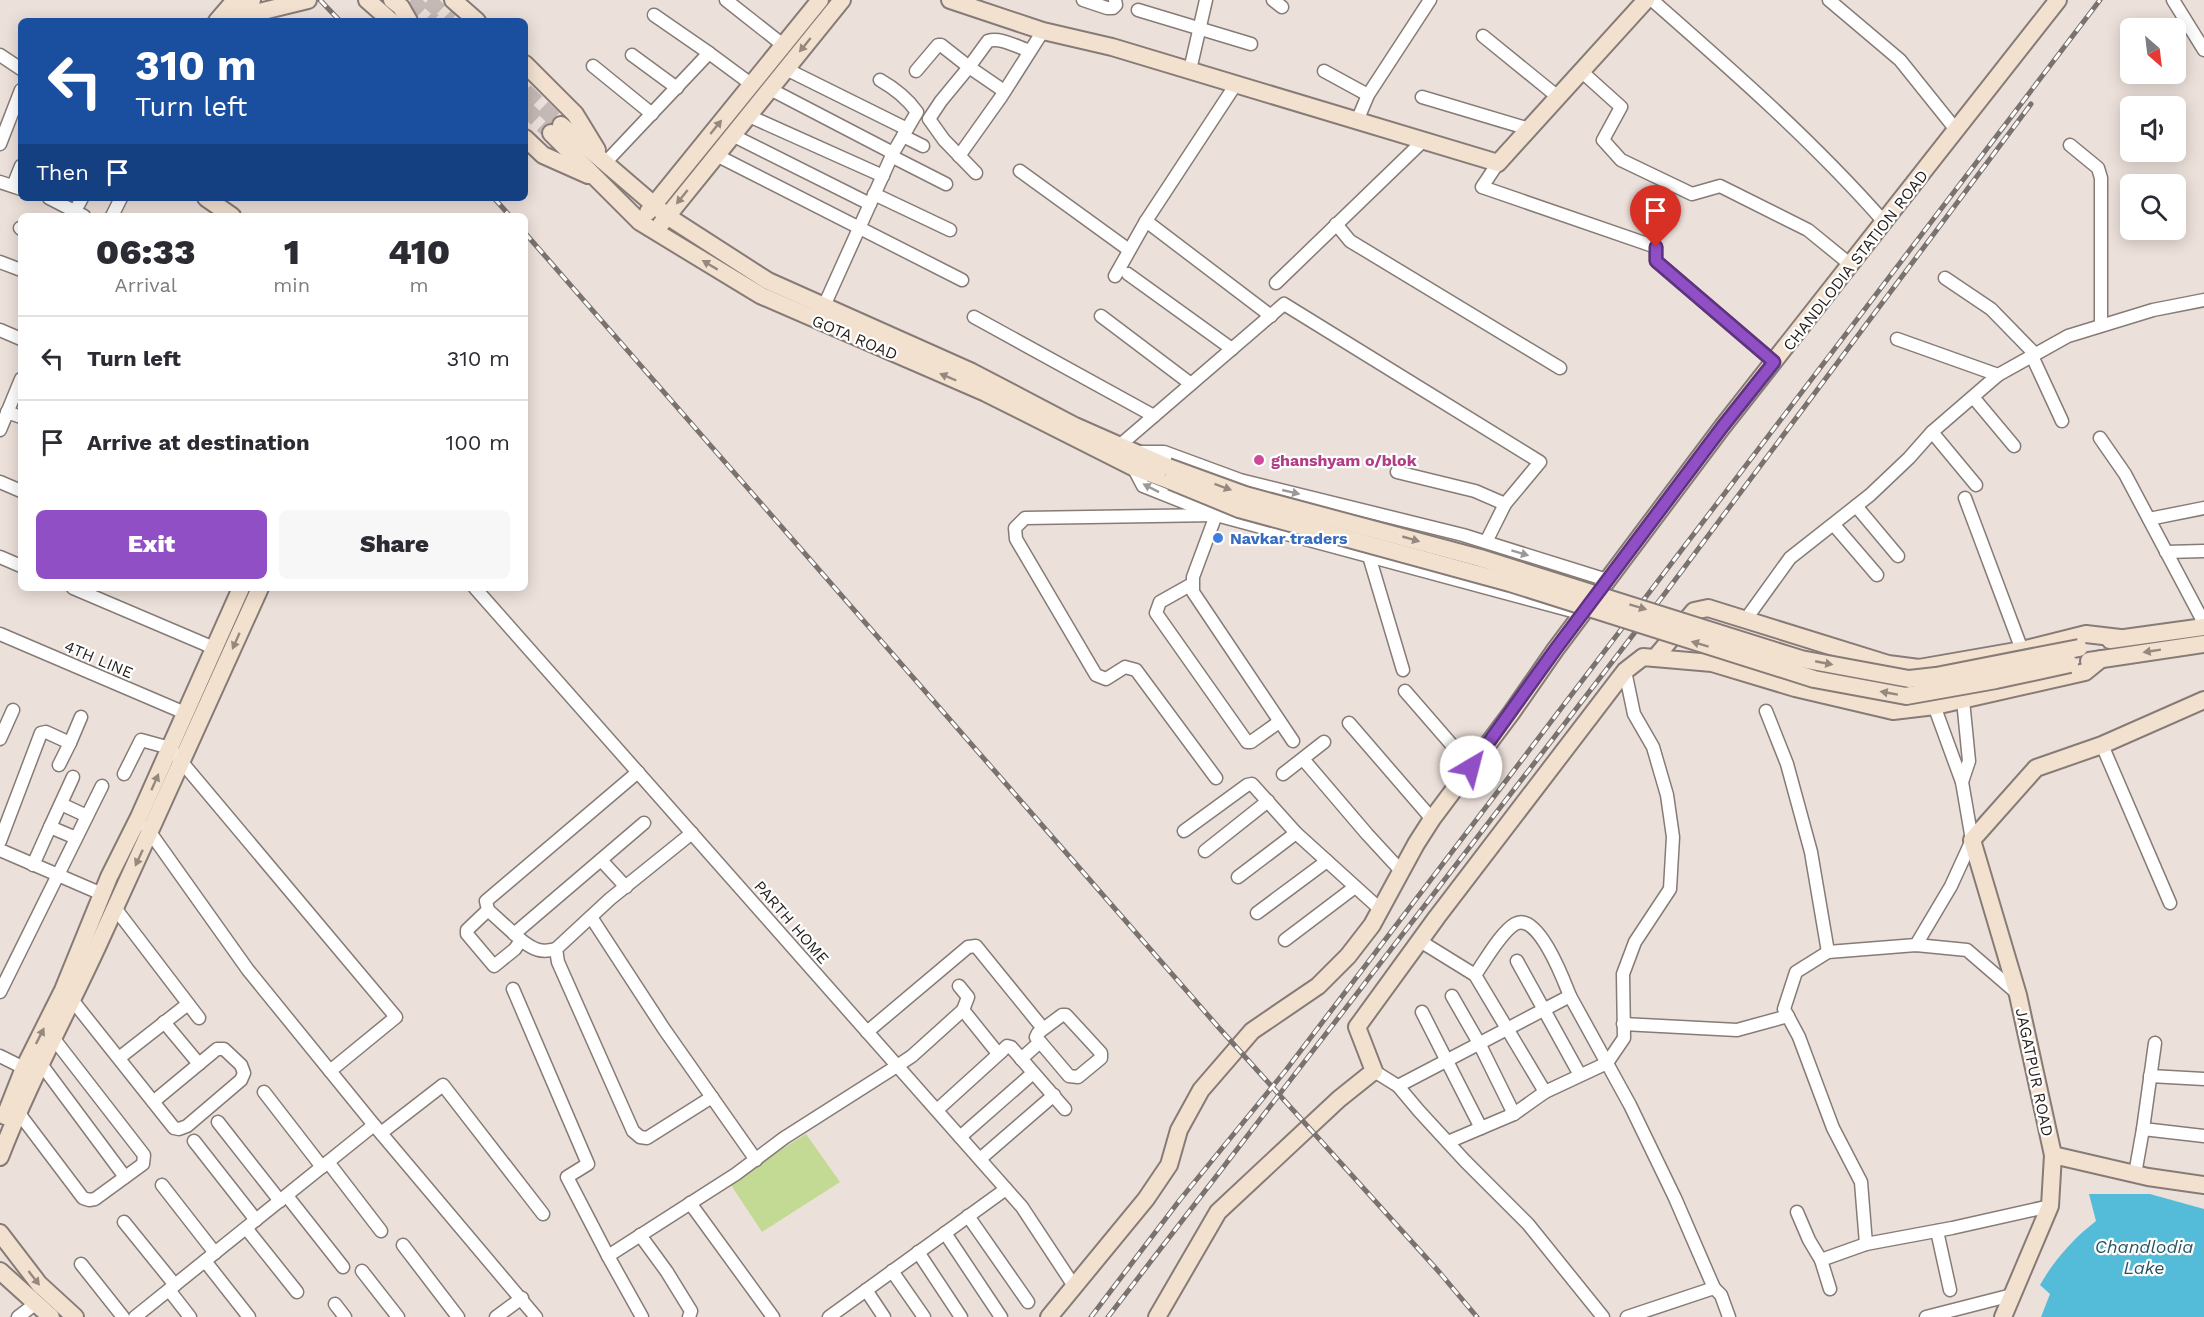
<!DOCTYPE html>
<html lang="en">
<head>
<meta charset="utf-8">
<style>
	:root { --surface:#fff; --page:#f7f7f7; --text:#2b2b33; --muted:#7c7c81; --line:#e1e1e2; --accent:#904fc5 }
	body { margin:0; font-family:"Work Sans",sans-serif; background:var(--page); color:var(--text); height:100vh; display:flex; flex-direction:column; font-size:22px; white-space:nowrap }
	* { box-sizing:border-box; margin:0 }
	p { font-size:20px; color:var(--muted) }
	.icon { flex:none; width:33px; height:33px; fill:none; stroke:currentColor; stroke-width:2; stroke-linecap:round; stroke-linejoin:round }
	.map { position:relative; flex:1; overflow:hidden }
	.panel { position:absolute; left:18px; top:213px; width:510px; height:378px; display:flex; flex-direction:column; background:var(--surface); border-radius:9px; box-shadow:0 3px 15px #0003 }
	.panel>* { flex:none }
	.guide { position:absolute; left:18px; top:18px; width:510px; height:183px; border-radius:9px; box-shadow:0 3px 15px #0003; background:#1a4fa0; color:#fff; overflow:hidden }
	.needle { width:39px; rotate:152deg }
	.controls { position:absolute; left:2120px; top:18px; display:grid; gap:12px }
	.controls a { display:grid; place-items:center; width:66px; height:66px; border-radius:9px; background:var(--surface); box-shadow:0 3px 15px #0003; font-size:30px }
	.pin { position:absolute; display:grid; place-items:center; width:51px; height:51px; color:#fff; margin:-62px -26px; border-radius:50% 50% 50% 0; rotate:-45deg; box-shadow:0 0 6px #0007 }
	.pin .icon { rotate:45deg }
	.me { position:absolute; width:66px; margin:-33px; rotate:37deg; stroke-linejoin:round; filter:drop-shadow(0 0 4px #0008) }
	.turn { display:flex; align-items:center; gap:21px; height:126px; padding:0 18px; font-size:27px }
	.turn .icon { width:78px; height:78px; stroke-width:2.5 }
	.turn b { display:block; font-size:42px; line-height:51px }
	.then { display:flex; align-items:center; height:57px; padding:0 18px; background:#0003; gap:12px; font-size:22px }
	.eta { display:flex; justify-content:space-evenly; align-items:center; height:102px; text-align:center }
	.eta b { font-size:36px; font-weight:800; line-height:42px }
	.cta { display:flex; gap:12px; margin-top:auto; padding:12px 18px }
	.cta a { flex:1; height:69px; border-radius:9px; background:var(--accent); color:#fff; font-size:24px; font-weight:800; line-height:69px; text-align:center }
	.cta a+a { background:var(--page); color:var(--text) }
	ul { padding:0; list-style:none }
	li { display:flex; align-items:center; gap:18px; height:84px; padding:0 18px; border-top:2px solid var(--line) }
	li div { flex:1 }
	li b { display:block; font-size:22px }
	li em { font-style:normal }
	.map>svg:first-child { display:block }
	.green { fill:#c3da94 }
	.water { fill:#54bcd8 }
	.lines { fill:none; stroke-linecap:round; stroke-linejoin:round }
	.secondary-tunnel { stroke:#c4b9b4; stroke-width:16; stroke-dasharray:16 8; stroke-linecap:butt }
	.street-casing { stroke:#867b76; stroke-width:15 }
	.secondary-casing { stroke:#867b76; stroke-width:20 }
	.street { stroke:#fff; stroke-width:12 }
	.secondary { stroke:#f3e1d0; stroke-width:16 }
	.rail-casing { stroke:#7a726f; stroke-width:5 }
	.rail { stroke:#fff; stroke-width:3; stroke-dasharray:9; stroke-linecap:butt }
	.secondary-bridge-casing { stroke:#867b76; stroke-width:20; stroke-linecap:butt }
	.secondary-bridge { stroke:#f3e1d0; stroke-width:16 }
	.oneway { fill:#95897f }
	.oneway2 { fill:#9c9a99 }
	.route-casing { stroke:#5e3380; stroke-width:15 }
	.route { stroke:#904fc5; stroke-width:10 }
	.hotel-dot { fill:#d1479c; stroke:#fff; stroke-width:2 }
	.shop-dot { fill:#3f7fe0; stroke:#fff; stroke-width:2 }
	.labels { text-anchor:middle; stroke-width:4.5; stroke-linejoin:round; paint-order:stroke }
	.street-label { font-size:16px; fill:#231e1c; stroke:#fff }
	.hotel-label { font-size:16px; font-weight:bold; fill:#b23c85; stroke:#fff; text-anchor:start }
	.shop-label { font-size:16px; font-weight:bold; fill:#366cbe; stroke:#fff; text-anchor:start }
	.water-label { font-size:18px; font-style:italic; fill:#275461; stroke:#fff }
</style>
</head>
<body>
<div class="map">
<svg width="2204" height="1317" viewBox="0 0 2204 1317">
	<rect width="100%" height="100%" fill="#ece0da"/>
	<!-- green -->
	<polygon class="green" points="806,1134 840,1182 762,1232 729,1182"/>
	<!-- water -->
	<path class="water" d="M2089 1194H2150L2204 1209V1317H2041L2050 1294 2040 1285C2054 1260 2074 1238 2096 1221Z"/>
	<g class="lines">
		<!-- secondary-tunnel -->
		<g class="secondary-tunnel">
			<polyline points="411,0 433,21"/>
			<polyline points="428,0 450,21"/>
			<polyline points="525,91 561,125"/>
			<polyline points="525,108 551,133"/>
		</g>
		<defs>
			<g id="street">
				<polyline points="726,0 783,45"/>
				<polyline points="1083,0 1107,8 1113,8 1116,5 1115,0"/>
				<polyline points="1273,0 1282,7"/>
				<path d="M1652 0C1733 71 1814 142 1885 223"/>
				<polyline points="1829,0 1900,60 1957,131"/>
				<polyline points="2173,0 2204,50"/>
				<polyline points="1138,10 1251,44"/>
				<polyline points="654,15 709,53 751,84"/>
				<polyline points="1483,36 1558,97"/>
				<polyline points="0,55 21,69"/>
				<polyline points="632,55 677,88"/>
				<polyline points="593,66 652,114"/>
				<polyline points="786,69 907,129"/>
				<polyline points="1190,70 1206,0"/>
				<path d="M916 71 938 45H941L969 67 988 41C1001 37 1017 47 1030 51"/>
				<polyline points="1324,71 1368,95"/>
				<polyline points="1581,71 1621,107 1603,140 1621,160 1692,194 1720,186 1808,230 1851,265"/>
				<polyline points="770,89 893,153"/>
				<polyline points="1422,97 1529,129"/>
				<polyline points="749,116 883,176"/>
				<polyline points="1357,121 1368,95 1430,0"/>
				<path d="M732 135 870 204 893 153 917 112C907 98 894 88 880 80"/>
				<polyline points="903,136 923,146"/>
				<polyline points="0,144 21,90"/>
				<polyline points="2070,145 2098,168 2101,178 2101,325"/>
				<polyline points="716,155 962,280"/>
				<polyline points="891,156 946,184"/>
				<polyline points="959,156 1001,97 1043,31"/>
				<polyline points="605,163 709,53"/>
				<polyline points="1498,163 1482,187 1656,247 1656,261 1774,362"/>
				<polyline points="1020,171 1129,250"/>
				<polyline points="976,173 944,140 929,119 941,101 969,67 1004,91"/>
				<polyline points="0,182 21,189"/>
				<polyline points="13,186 21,166"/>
				<polyline points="874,194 950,230"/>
				<polyline points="49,198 84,216"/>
				<polyline points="75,211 82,198"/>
				<polyline points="112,216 121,198"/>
				<polyline points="1146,221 1271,316"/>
				<polyline points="1336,224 1350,241 1560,368"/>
				<polyline points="20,228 21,229"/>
				<polyline points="0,262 21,270"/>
				<polyline points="1128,274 1232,349"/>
				<polyline points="1115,276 1146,221 1236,84"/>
				<polyline points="1945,278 1991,309 2035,354"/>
				<polyline points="1276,283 1423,141"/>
				<polyline points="824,306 870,204"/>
				<polyline points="1101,316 1191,384"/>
				<polyline points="974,317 1154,416"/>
				<polyline points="0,330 21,339"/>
				<polyline points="1897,339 1998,375"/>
				<polyline points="2032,356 2062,421"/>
				<polyline points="1973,397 2014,446"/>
				<polyline points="7,412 21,417"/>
				<polyline points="0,430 21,379"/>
				<polyline points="1932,432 1976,485"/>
				<polyline points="2100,438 2125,474 2204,623"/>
				<polyline points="1119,446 1284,304 1540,462 1505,504 1486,542"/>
				<polyline points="1138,452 1164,452 1240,480 1463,535 1607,580"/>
				<polyline points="1133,467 1143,486 1216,515 1576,612"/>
				<polyline points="1397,472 1475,491 1505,504"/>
				<polyline points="0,482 21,491"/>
				<polyline points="1965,498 2022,650"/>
				<polyline points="1856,506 1898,556"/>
				<polyline points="1216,515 1025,518 1015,528 1016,539 1096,675 1106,679 1125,667 1136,670 1216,778"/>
				<polyline points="1216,515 1193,577 1193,592 1293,741"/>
				<polyline points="2149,519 2204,508"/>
				<polyline points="1834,525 1877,575"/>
				<polyline points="1371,550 1369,556 1403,670"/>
				<polyline points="2166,552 2204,551"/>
				<polyline points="0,557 21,566"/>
				<polyline points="1192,584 1160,602 1156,613 1247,742 1251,742 1279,722"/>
				<polyline points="73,588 214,648"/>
				<polyline points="475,588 1022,1207 1074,1286"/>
				<polyline points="1746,619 1790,558 1870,495 1909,458 1932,432 1998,375 2068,336 2153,310 2204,300"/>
				<polyline points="0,634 185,713"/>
				<polyline points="1405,691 1471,767"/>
				<polyline points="1766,711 1787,764 1811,852 1828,952"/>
				<polyline points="1349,723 1432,819"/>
				<polyline points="0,739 13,710"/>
				<polyline points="2102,745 2170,903"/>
				<polyline points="1303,759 1367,834 1402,872"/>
				<polyline points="59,765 70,743"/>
				<polyline points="124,774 141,740 170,748 396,1017 330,1071"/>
				<polyline points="1283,774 1324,742"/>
				<polyline points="73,777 50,827 76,838"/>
				<polyline points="1962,782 1969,761 1963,700"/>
				<polyline points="61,804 87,816"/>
				<polyline points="147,828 248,970 374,1125 536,1317"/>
				<polyline points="1184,831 1247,785 1252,784 1296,833 1381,910"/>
				<polyline points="692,833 610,899 556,949 558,962 633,1131 640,1137 647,1138 712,1097"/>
				<polyline points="0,841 41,733 46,732 70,743 81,717"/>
				<polyline points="0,850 102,894"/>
				<polyline points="1205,851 1268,801"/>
				<polyline points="601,860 626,887"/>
				<polyline points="33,865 50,827"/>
				<polyline points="1238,877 1296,833"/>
				<polyline points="115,908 199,1018"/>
				<polyline points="488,910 467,930 467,934 494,966 515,949 521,940 488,910 486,901 638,772"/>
				<polyline points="1257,913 1327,861"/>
				<polyline points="591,917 664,1029 756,1160"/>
				<polyline points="514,934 644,823"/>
				<path d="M521 940C534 950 541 953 556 949"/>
				<polyline points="1285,940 1355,887"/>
				<polyline points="1420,941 1475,975 1545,1092 1607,1063 1624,1038 1623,974 1635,942 1670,889 1673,837 1667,795 1653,747 1634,714 1625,671"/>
				<polyline points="1916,945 1951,886 1972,840 1962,782 1932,700"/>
				<polyline points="1517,961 1580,1075"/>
				<path d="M1475 975C1485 961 1501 932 1515 924 1538 911 1564 981 1570 996"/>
				<polyline points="959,986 968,997 963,1010 996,1051 1001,1052 1007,1046 1011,1047 1065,1109"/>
				<polyline points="513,989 588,1164 567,1177 608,1256"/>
				<polyline points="0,992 102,786"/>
				<polyline points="2018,994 1967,950 1916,945 1828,952 1796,972 1784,1009 1799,1037 1833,1128 1861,1182 1866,1244 1952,1228 2050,1206"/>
				<polyline points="69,996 174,1128 179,1129 187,1126 241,1080 244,1073 241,1065 224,1049 217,1049 153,1102"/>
				<polyline points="1452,996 1479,1043 1514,1114"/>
				<polyline points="1422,1012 1481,1128"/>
				<polygon points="1062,1015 1066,1015 1101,1053 1101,1058 1078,1077 1069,1076 1036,1037 1038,1033"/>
				<polyline points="164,1022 199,1064"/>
				<polyline points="1623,1024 1737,1030 1788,1016"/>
				<polyline points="867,1032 968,947 976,946 1041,1026"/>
				<polyline points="0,1056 24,1068"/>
				<polyline points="119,1058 188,1004"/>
				<polyline points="1021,1059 1040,1042"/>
				<polyline points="41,1064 125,1177"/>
				<polyline points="1374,1071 1398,1086 1419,1111 1465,1161 1528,1224 1603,1317"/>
				<polyline points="2150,1076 2204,1079"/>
				<polyline points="1398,1086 1570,996 1630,1105 1675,1198 1714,1288 1627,1317"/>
				<polyline points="264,1092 322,1167"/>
				<polyline points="937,1110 1001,1052"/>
				<polyline points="18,1112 83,1198 89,1200 95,1199 143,1164 144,1155 54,1039"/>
				<polyline points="218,1122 280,1201"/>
				<polyline points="2143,1129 2155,1043"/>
				<polyline points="381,1133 443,1085 543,1214"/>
				<polyline points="960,1137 1033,1073"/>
				<polyline points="194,1141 256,1220"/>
				<polyline points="1448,1142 1514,1114 1545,1092"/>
				<polyline points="980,1159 1054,1095"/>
				<polyline points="328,1162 381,1231"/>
				<polyline points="2135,1174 2143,1129 2204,1136"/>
				<polyline points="162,1185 215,1253"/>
				<polyline points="287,1196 343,1267"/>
				<polyline points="690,1203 773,1317"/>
				<polyline points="1797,1212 1809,1240 1821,1260 1866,1244"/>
				<polyline points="968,1216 1028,1302"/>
				<polyline points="124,1222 175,1285"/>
				<polyline points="246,1228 297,1292"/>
				<polyline points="1937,1231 1950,1290"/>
				<polyline points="945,1233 1001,1317"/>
				<polyline points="640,1235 667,1272 691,1311 689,1317"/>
				<polyline points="403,1245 458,1317"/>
				<polyline points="918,1252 961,1317"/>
				<polyline points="1821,1260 1830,1289"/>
				<polyline points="205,1261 249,1317"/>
				<polyline points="81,1264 123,1317"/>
				<polyline points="362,1271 398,1317"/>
				<polyline points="892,1271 924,1317"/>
				<polyline points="1714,1288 1721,1295 1729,1317"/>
				<polyline points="169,1290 190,1317"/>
				<polyline points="866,1290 884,1317"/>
				<polyline points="335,1304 345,1317"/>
				<polyline points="18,1317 35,1304"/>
				<polyline points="135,1317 374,1125"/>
				<polyline points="496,1317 522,1298"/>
				<polyline points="642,1317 608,1256 736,1174 784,1138 897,1066 912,1056 963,1010"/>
				<polyline points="829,1317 1006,1189"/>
				<polyline points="1926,1317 2012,1295"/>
			</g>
			<g id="secondary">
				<polyline points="367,0 391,21"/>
				<polyline points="392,0 401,7 409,21"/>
				<polyline points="453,0 477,21"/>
				<polyline points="950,0 1043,31 1112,47 1498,163 1646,0"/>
				<polyline points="217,21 230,6 252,0"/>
				<polyline points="234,21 239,17 308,0"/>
				<polyline points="525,64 575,114 597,150"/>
				<polyline points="561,125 667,216 768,281 972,372 1075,426 1168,467"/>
				<polyline points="551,133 640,222 760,295 986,393 1133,467 1171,481"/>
				<polyline points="525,138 543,155 588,175"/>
				<polyline points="206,198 232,216"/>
				<polyline points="648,212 820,0"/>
				<polyline points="661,224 842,0"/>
				<polyline points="2110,640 2204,627"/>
				<polyline points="1655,658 1694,611 1708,608 1888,664 1919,668 2022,650 2086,634 2120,638"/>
				<polyline points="2089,661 2204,644"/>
				<polyline points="5,1116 24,1068 63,990 109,877 139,817 241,588"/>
				<polyline points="2053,1155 2148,1177 2204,1185"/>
				<path d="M0 1157C28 1084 66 1015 99 943 153 825 206 707 260 588"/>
				<polyline points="0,1233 39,1284 75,1317"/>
				<polyline points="0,1271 51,1317"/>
				<polyline points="1049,1317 1146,1199 1169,1165 1179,1130 1201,1090 1252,1031 1318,986 1348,956 1372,925 1416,844 1432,819 1512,712 1555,650 1723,426 2058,0"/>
				<polyline points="1157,1317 1218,1212 1339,1099 1374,1071 1357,1027 1437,917 1625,671 1643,657 1712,663 1795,688 1893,711 1935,706 2085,672 2101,659"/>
				<polyline points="2003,1317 2050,1206 2053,1155 2018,995 1972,840 2036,768 2102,745 2204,700"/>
			</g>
		</defs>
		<!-- street casing -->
		<use href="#street" class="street-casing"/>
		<!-- secondary casing -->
		<use href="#secondary" class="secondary-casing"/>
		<!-- street -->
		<use href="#street" class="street"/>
		<!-- secondary -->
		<use href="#secondary" class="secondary"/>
		<defs>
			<g id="rail">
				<polyline points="320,0 340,21"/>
				<polyline points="494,198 510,216"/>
				<polyline points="525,233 1220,1029 1440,1273 1477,1317"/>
				<polyline points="1091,1317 1179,1201 1286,1070 2100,0"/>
				<polyline points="1108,1317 1666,592 2031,104"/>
			</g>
		</defs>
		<!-- rail casing -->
		<use href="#rail" class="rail-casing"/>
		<!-- rail -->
		<use href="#rail" class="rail"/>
		<defs>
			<g id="secondary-bridge">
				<polyline points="1168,467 1245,495 1480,558 1801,659 1909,679 1936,676 2079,648"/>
				<polyline points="1171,481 1239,509 1510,583 1814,679 1906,696 1996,680 2070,664"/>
			</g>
		</defs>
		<!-- secondary-bridge casing -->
		<use href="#secondary-bridge" class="secondary-bridge-casing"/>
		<!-- secondary-bridge -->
		<use href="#secondary-bridge" class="secondary-bridge"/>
	</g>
	<!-- one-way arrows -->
	<defs><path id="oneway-solid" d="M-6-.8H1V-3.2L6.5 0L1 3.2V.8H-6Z" transform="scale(1.5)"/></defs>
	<g class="oneway">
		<use href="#oneway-solid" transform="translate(805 45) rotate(129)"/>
		<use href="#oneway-solid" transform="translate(716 127) rotate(-51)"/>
		<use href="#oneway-solid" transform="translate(682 197) rotate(129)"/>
		<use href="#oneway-solid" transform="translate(710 265) rotate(-149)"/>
		<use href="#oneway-solid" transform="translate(948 377) rotate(-157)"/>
		<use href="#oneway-solid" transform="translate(1223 487) rotate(20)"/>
		<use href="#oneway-solid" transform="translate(1411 539) rotate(16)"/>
		<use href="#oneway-solid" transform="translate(1638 607) rotate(17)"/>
		<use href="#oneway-solid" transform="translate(236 641) rotate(114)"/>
		<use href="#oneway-solid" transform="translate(1700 644) rotate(-163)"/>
		<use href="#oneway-solid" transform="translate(2152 651) rotate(171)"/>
		<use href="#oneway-solid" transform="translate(1824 663) rotate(11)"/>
		<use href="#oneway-solid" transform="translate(1889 693) rotate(-170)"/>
		<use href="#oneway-solid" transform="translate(155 782) rotate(-66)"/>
		<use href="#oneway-solid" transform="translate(139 858) rotate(115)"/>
		<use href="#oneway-solid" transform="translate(40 1036) rotate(-63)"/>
		<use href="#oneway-solid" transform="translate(34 1278) rotate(52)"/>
	</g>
	<g class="oneway2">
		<use href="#oneway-solid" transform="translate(1151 488) rotate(-153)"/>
		<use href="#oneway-solid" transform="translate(1291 492) rotate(13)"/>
		<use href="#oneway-solid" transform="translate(1520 553) rotate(17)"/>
	</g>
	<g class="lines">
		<defs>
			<polyline id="route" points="1471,767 1555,650 1723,426 1774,362 1656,261 1656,247"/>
		</defs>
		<!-- route casing -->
		<use href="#route" class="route-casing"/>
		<!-- route -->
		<use href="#route" class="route"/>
	</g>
	<!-- markers -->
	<circle class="hotel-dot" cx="1259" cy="460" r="6"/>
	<circle class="shop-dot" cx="1218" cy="538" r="6"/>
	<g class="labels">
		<!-- street labels -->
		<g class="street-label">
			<text transform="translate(1855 260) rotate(-52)" y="6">CHANDLODIA STATION ROAD</text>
			<text transform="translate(855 337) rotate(23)" y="6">GOTA ROAD</text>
			<text transform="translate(99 659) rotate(23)" y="6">4TH LINE</text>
			<text transform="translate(792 922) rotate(49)" y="6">PARTH HOME</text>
			<text transform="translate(2035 1072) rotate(78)" y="6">JAGATPUR ROAD</text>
		</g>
		<!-- hotel labels -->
		<g class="hotel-label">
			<text x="1271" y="466">ghanshyam o/blok</text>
		</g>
		<!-- shop labels -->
		<g class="shop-label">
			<text x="1230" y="544">Navkar traders</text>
		</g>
		<!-- water labels -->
		<g class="water-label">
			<text x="2144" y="1253">Chandlodia<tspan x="2144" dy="21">Lake</tspan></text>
		</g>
	</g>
</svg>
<div class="controls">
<a><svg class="needle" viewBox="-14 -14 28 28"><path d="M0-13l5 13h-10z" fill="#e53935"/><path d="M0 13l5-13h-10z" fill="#7c7c81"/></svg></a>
<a><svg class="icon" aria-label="sound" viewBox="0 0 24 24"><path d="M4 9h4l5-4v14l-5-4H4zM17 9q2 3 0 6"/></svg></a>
<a><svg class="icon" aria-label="search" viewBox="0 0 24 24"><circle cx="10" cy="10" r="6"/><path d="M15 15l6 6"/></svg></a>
</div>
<div class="pin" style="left:1656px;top:247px;background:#d93025"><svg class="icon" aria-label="arrive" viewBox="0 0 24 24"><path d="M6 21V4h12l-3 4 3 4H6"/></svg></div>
<svg class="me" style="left:1471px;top:767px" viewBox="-20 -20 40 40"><circle r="19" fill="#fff"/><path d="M0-13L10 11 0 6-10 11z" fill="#904fc5"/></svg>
<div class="guide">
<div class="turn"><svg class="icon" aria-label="left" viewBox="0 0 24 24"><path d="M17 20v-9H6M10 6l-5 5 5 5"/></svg><div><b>310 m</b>Turn left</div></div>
<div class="then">Then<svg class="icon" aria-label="arrive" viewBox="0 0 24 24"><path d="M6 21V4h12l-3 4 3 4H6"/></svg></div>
</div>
<section class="panel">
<div class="eta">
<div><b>06:33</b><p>Arrival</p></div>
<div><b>1</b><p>min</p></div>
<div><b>410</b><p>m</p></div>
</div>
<ul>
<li><svg class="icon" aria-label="left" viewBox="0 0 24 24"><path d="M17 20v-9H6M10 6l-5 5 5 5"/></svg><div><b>Turn left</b></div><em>310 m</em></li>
<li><svg class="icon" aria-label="arrive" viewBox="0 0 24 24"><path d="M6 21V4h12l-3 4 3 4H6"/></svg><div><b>Arrive at destination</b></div><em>100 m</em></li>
</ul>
<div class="cta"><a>Exit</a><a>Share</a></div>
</section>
</div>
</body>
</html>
